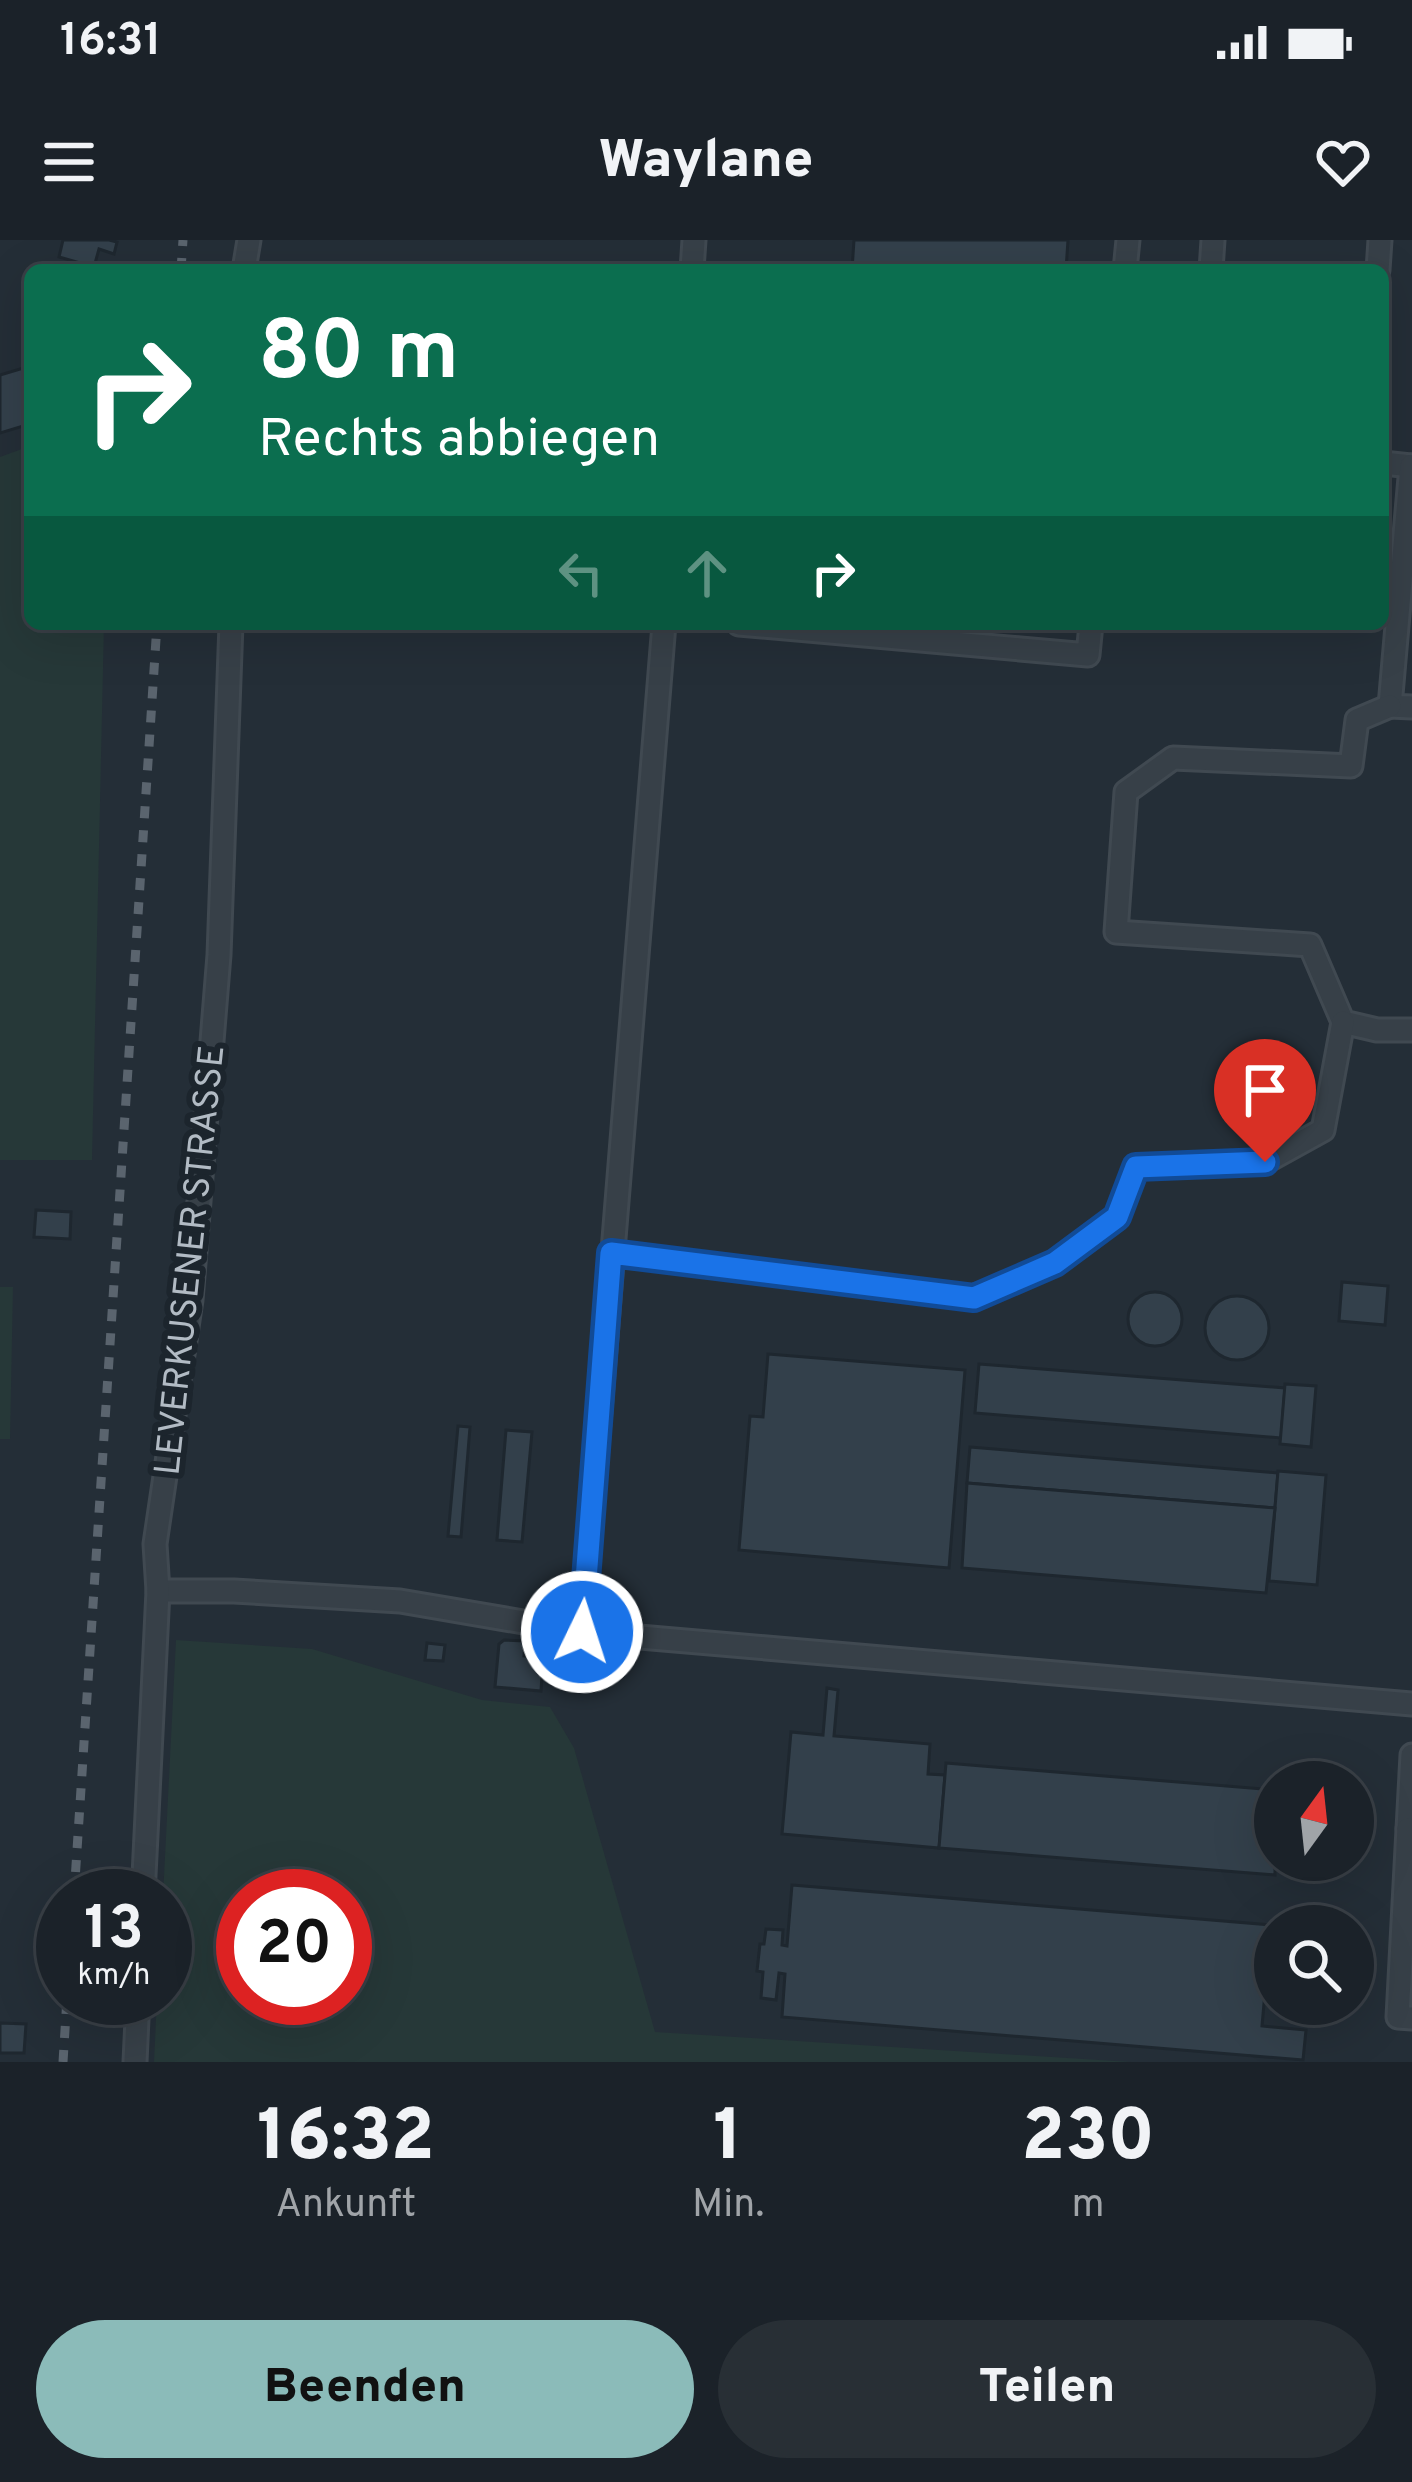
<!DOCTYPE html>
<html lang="de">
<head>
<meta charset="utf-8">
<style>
	:root { --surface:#1b2229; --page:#282f35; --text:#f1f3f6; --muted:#a0a4a8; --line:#393f46; --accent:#8bbbb9 }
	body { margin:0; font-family:Overpass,sans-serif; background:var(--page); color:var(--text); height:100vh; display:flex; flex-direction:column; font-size:45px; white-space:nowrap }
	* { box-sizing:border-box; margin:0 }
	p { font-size:39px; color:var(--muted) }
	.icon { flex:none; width:66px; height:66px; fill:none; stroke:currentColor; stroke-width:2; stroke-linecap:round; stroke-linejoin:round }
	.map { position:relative; height:1822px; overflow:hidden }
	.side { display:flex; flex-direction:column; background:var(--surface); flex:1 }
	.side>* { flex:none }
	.hud { position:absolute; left:24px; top:24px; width:1365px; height:366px; border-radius:18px; box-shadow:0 12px 48px #0002,0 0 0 3px var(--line); background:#0b6e4f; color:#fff; overflow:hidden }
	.needle { width:78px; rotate:15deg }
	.buttons { position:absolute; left:1254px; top:1521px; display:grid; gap:24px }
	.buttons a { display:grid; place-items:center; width:120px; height:120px; border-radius:50%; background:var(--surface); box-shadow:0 12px 48px #0002,0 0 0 3px var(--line); font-size:60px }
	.speed { position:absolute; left:36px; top:1629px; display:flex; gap:24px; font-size:60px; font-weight:700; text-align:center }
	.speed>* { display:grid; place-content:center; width:156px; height:156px; border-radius:50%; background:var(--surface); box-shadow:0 12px 48px #0002,0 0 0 3px var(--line); line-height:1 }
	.speed small { font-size:30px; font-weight:400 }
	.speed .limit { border:18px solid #d22; background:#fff; color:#111 }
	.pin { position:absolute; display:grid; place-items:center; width:102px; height:102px; color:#fff; margin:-123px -51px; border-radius:50% 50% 50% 0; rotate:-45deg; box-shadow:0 0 12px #0007 }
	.pin .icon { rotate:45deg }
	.me { position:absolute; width:132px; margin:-66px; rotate:4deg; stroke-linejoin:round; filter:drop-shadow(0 0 9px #0008) }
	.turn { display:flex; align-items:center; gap:42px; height:252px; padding:0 36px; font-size:54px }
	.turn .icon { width:156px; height:156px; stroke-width:2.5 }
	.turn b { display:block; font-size:84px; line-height:102px }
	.lanes { display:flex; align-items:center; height:114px; padding:0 36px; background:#0003; justify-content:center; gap:60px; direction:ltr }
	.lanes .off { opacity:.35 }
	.eta { display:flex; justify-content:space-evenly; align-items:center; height:204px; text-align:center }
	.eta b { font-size:72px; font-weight:800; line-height:84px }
	.cta { display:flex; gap:24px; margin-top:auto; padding:24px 36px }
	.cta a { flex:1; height:138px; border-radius:72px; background:var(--accent); color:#111; font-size:48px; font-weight:800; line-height:138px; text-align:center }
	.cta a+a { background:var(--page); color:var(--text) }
	.status { display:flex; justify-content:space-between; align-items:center; height:84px; padding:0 60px; background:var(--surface); direction:ltr }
	.status svg { height:33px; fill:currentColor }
	header { display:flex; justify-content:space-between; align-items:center; height:156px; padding:0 36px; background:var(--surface); font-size:54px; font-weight:800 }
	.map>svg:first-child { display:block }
	.green { fill:#263838; fill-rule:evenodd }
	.building { fill:#33404b; stroke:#1e272f; stroke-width:3 }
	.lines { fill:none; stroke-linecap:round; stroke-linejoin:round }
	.lane-casing { stroke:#404951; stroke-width:27 }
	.lane { stroke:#374048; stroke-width:21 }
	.rail { stroke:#5a646e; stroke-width:9; stroke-dasharray:12 12; stroke-linecap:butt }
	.route-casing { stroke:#114b97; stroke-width:30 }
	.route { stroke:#1a73e8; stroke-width:21 }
	.labels { text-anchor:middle; stroke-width:12; stroke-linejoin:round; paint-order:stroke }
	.street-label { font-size:36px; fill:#b2bbc4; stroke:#1c252d }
</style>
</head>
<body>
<div class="status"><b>16:31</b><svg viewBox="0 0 49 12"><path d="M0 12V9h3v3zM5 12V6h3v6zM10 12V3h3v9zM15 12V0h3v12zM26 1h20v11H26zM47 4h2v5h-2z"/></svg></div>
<header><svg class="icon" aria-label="menu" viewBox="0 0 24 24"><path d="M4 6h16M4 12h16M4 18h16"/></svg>Waylane<svg class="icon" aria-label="heart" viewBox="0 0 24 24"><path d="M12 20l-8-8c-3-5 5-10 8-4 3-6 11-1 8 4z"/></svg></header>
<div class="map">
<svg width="1412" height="1822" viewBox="0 0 1412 1822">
	<rect width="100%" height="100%" fill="#242e37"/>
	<!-- green -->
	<g class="green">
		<polygon points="30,206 30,384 104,384 92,920 0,920 0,217"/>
		<polygon points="0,1047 13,1047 10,1199 0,1199"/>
		<path d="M176 1400 312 1409 482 1460 550 1467 574 1508 655 1792 1131 1822H154L157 1758H165L163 1656ZM243 1656H345V1758H243Z"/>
	</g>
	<!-- building -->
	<g class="building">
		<polygon points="63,0 109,0 117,2 114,14 99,9 94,27 59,17"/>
		<polygon points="854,0 1068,0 1066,30 852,30"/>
		<polygon points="30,126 30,184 0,193 0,135"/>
		<polygon points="36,970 71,972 70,999 34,997"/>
		<polygon points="1342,1042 1388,1046 1385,1085 1339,1081"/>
		<circle cx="1155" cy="1079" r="27"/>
		<circle cx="1237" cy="1088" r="32"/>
		<polygon points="768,1114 965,1130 949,1328 739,1310 750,1176 763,1177"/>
		<polygon points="979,1124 1285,1148 1281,1198 975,1173"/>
		<polygon points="1285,1144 1316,1146 1311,1207 1280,1204"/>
		<polygon points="458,1186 470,1187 461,1297 448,1296"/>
		<polygon points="506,1190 532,1192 522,1302 497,1300"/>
		<polygon points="970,1207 1278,1233 1275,1268 967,1243"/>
		<polygon points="1278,1231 1326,1235 1317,1345 1269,1341"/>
		<polygon points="967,1243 1275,1268 1266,1353 962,1328"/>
		<polygon points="504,1400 525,1401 524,1416 543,1418 541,1451 495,1447 499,1404"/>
		<polygon points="427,1403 445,1405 443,1421 425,1420"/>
		<polygon points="827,1448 838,1450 834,1496 930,1504 928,1534 945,1535 939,1608 782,1594 791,1492 823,1495"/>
		<polygon points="946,1523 1275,1550 1275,1635 939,1608"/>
		<polygon points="792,1645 1271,1685 1262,1786 1306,1790 1303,1820 782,1777 785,1734 779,1733 776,1760 761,1758 763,1732 757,1731 760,1704 764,1704 766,1689 783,1690 782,1705 787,1706"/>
		<polygon points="0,1783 26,1784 24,1813 0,1813"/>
	</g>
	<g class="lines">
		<defs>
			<g id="lane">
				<polyline points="244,30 249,0"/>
				<polyline points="692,30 694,0"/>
				<polyline points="1125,30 1128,0"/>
				<polyline points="1211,30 1213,0"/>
				<polyline points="1378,30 1380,0"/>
				<polyline points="1383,223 1412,226"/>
				<polyline points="1411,226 1390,466 1412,467"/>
				<polyline points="739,384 1088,415 1091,384"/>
				<polyline points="1390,466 1357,480 1351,526 1173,518 1126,552 1116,692 1310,705 1343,782 1377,790 1412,790"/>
				<polyline points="612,1013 974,1058 1055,1023 1117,977 1136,927 1265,922 1323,890 1343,782"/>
				<polyline points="158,1351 234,1351 400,1361 582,1392 1412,1464"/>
				<polyline points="582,1392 664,384"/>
				<polyline points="1412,1515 1408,1589 1412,1590"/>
				<polyline points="1408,1589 1398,1777 1412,1778"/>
				<polyline points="143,1656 158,1351 155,1304 191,1060 219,715 231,384"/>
				<polyline points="135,1822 138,1758"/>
			</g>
		</defs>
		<!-- lane casing -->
		<use href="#lane" class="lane-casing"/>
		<!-- lane -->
		<use href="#lane" class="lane"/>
		<!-- rail -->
		<g class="rail">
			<polyline points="181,30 183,0"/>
			<polyline points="74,1656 157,384"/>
			<polyline points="63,1822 67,1758"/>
		</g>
	</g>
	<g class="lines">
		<defs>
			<polyline id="route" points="582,1392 611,1013 974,1058 1055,1023 1117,977 1136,927 1265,922"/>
		</defs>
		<!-- route casing -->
		<use href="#route" class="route-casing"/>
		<!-- route -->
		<use href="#route" class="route"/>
	</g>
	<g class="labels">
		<!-- street labels -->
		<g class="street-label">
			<text transform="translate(188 1020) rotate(-84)" y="13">LEVERKUSENER STRASSE</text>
		</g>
	</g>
</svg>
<div class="buttons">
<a><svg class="needle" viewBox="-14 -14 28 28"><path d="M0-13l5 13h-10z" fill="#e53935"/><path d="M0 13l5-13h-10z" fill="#a0a4a8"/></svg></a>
<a><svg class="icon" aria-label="search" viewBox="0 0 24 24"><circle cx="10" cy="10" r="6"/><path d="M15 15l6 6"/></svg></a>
</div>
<div class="speed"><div>13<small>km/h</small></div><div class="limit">20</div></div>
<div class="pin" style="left:1265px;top:922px;background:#d93025"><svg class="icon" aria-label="arrive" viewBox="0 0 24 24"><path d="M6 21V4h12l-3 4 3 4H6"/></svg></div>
<svg class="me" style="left:582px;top:1392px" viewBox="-20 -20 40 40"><circle r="17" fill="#1a73e8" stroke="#fff" stroke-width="3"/><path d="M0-11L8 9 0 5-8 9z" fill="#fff"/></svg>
<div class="hud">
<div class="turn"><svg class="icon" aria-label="right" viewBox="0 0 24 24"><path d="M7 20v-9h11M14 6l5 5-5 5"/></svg><div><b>80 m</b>Rechts abbiegen</div></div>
<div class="lanes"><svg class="icon off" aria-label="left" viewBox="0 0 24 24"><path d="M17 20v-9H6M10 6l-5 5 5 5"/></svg><svg class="icon off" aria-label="ahead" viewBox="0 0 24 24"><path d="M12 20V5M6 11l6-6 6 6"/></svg><svg class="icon" aria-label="right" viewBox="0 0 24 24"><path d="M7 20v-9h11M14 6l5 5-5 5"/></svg></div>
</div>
</div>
<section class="side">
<div class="eta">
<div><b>16:32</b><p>Ankunft</p></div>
<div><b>1</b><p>Min.</p></div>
<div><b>230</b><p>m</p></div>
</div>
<div class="cta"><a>Beenden</a><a>Teilen</a></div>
</section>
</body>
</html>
